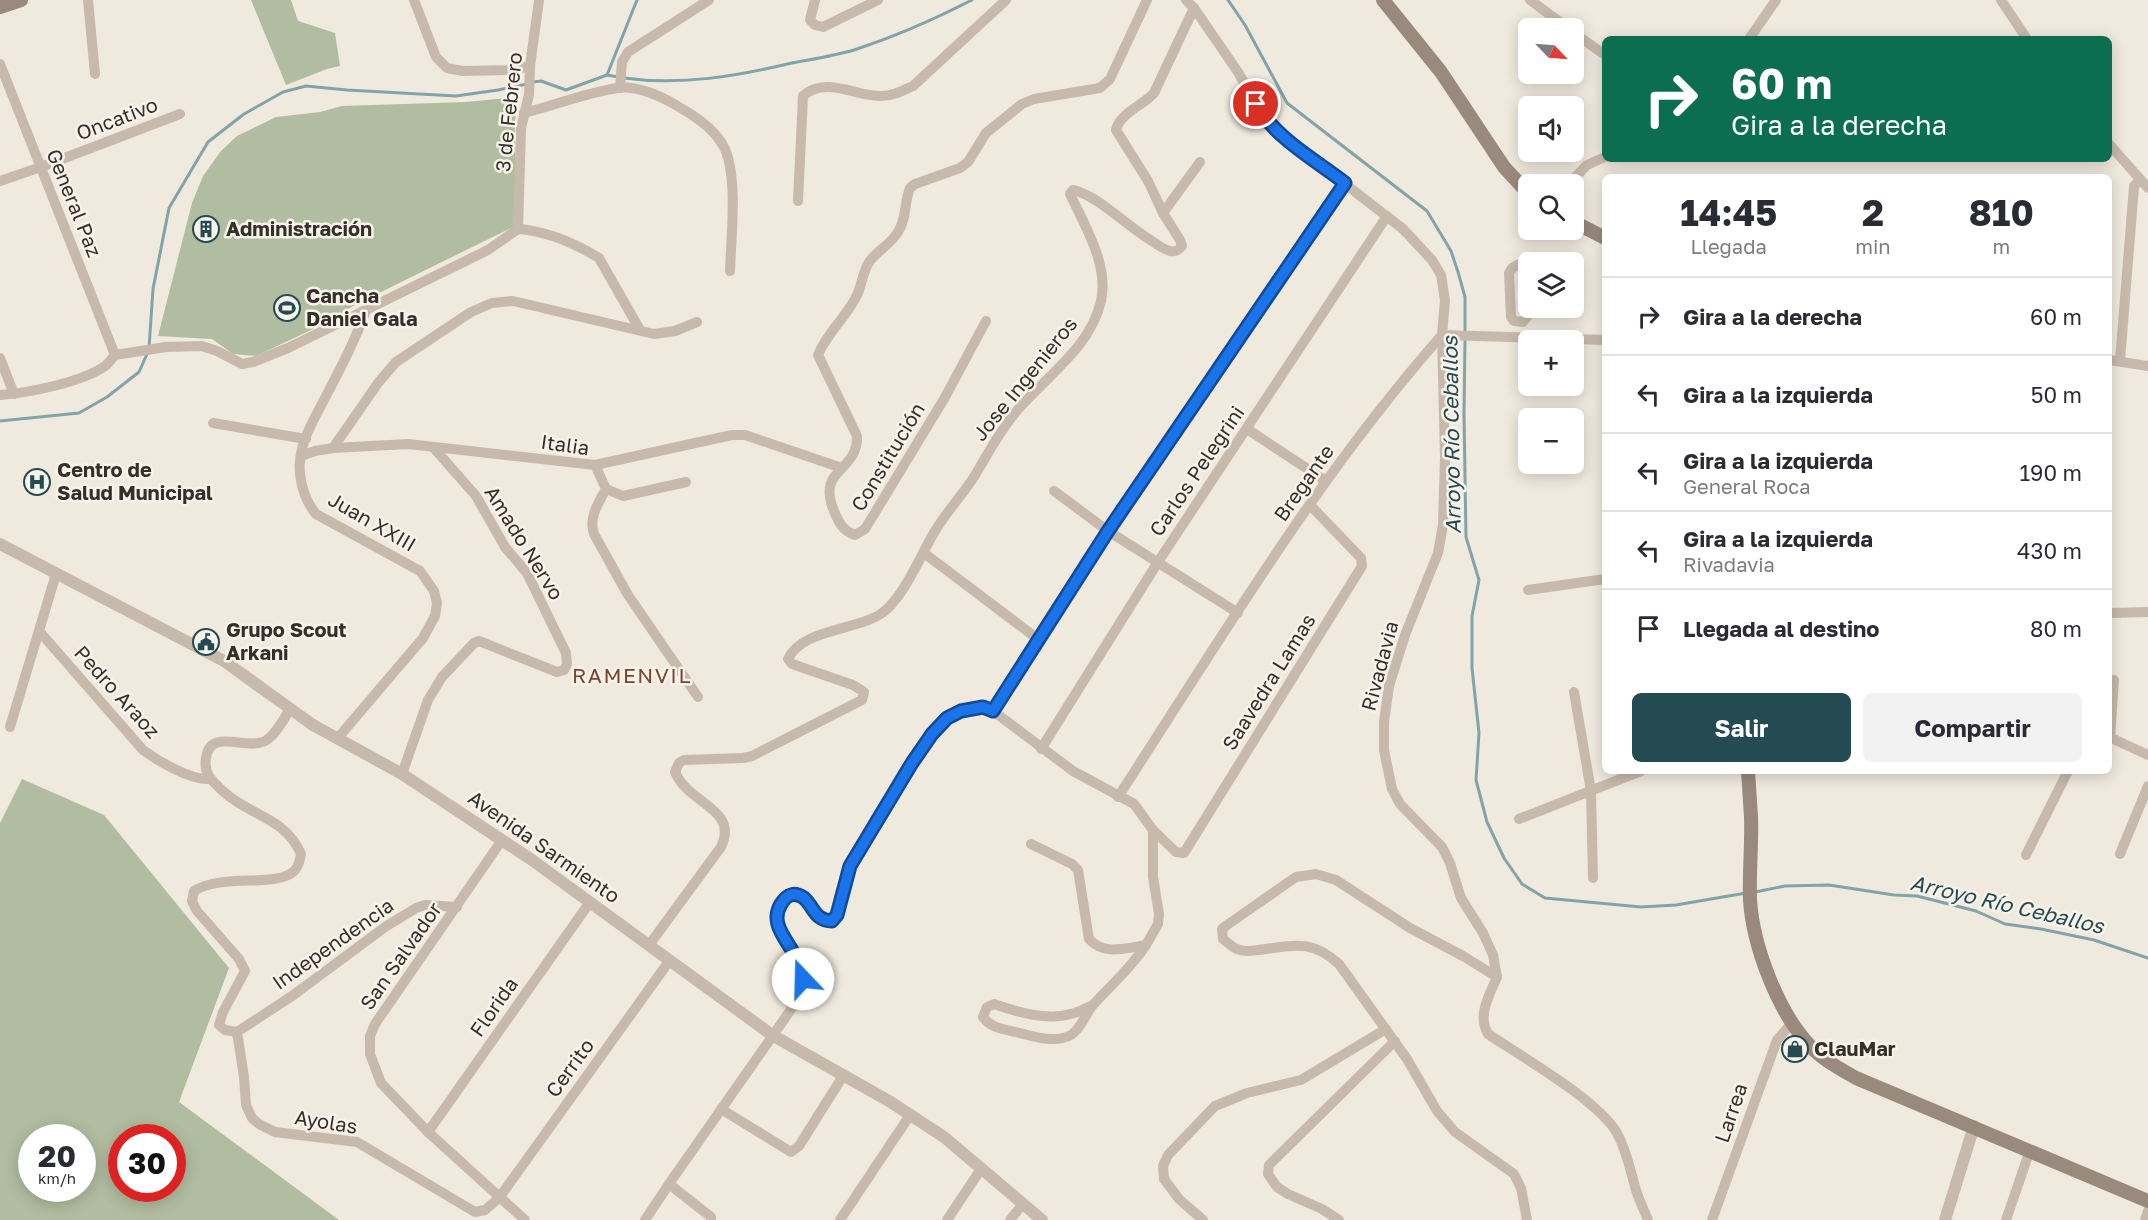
<!DOCTYPE html>
<html lang="es">
<head>
<meta charset="utf-8">
<style>
	:root { --surface:#fff; --page:#f2f2f3; --text:#2b2b33; --muted:#7c7c81; --line:#e1e1e2; --accent:#244b52 }
	body { margin:0; font-family:"Golos Text",sans-serif; background:var(--page); color:var(--text); height:100vh; display:flex; flex-direction:column; font-size:22px; white-space:nowrap }
	* { box-sizing:border-box; margin:0 }
	p { font-size:20px; color:var(--muted) }
	.icon { flex:none; width:33px; height:33px; fill:none; stroke:currentColor; stroke-width:2; stroke-linecap:round; stroke-linejoin:round }
	.map { position:relative; flex:1; overflow:hidden }
	.drawer { position:absolute; left:1602px; top:174px; width:510px; height:600px; display:flex; flex-direction:column; background:var(--surface); border-radius:9px; box-shadow:0 3px 15px #0003 }
	.drawer>* { flex:none }
	.banner { position:absolute; left:1602px; top:36px; width:510px; height:126px; border-radius:9px; box-shadow:0 3px 15px #0003; background:#0b6e4f; color:#fff; overflow:hidden }
	.needle { width:39px; rotate:115deg }
	.fabs { position:absolute; left:1518px; top:18px; display:grid; gap:12px }
	.fabs a { display:grid; place-items:center; width:66px; height:66px; border-radius:9px; background:var(--surface); box-shadow:0 3px 15px #0003; font-size:30px }
	.speed { position:absolute; left:18px; top:1124px; display:flex; gap:12px; font-size:30px; font-weight:700; text-align:center }
	.speed>* { display:grid; place-content:center; width:78px; height:78px; border-radius:50%; background:var(--surface); box-shadow:0 3px 15px #0003; line-height:1 }
	.speed small { font-size:15px; font-weight:400 }
	.speed .limit { border:9px solid #d22; background:#fff; color:#111 }
	.pin { position:absolute; display:grid; place-items:center; width:51px; height:51px; color:#fff; margin:-26px; border:3px solid #fff; border-radius:50%; box-shadow:0 2px 6px #0007 }
	.me { position:absolute; width:66px; margin:-33px; rotate:339deg; stroke-linejoin:round; filter:drop-shadow(0 0 4px #0008) }
	.turn { display:flex; align-items:center; gap:21px; height:126px; padding:0 30px; font-size:27px }
	.turn .icon { width:78px; height:78px; stroke-width:2.5 }
	.turn b { display:block; font-size:42px; line-height:51px }
	.eta { display:flex; justify-content:space-evenly; align-items:center; height:102px; text-align:center }
	.eta b { font-size:36px; font-weight:700; line-height:42px }
	.cta { display:flex; gap:12px; margin-top:auto; padding:12px 30px }
	.cta a { flex:1; height:69px; border-radius:9px; background:var(--accent); color:#fff; font-size:24px; font-weight:700; line-height:69px; text-align:center }
	.cta a+a { background:var(--page); color:var(--text) }
	ul { padding:0; list-style:none }
	li { display:flex; align-items:center; gap:18px; height:78px; padding:0 30px; border-top:2px solid var(--line) }
	li div { flex:1 }
	li b { display:block; font-size:22px }
	li em { font-style:normal }
	.map>svg:first-child { display:block }
	.green { fill:#b1bda0; fill-rule:evenodd }
	.lines { fill:none; stroke-linecap:round; stroke-linejoin:round }
	.stream { stroke:#81a4aa; stroke-width:3 }
	.minor { stroke:#c7baac; stroke-width:10 }
	.tertiary { stroke:#c7baac; stroke-width:12 }
	.secondary { stroke:#9a8a7d; stroke-width:14 }
	.route-casing { stroke:#114b97; stroke-width:15 }
	.route { stroke:#1a73e8; stroke-width:10 }
	.labels { text-anchor:middle; stroke-width:5; stroke-linejoin:round; paint-order:stroke }
	.street-label { font-size:20px; fill:#352f2a; stroke:#f8f3ea }
	.poi-label { font-size:20px; font-weight:bold; fill:#352f2a; stroke:#f8f3ea; text-anchor:start }
	.water-label { font-size:21px; font-style:italic; fill:#244b52; stroke:#f8f3ea }
	.neighbourhood-label { font-size:21px; letter-spacing:1.5px; fill:#7b462c; stroke:#f8f3ea }
</style>
</head>
<body>
<div class="map">
<svg width="2148" height="1220" viewBox="0 0 2148 1220">
	<rect width="100%" height="100%" fill="#f0e9de"/>
	<!-- green -->
	<g class="green">
		<polygon points="251,0 291,0 298,21 335,33 340,66 327,69 286,85"/>
		<polygon points="518,97 515,122 515,220 513,227 379,293 364,299 328,322 256,356 233,354 212,339 158,336 192,203 203,176 221,151 237,136 276,117 320,112 342,106 466,102"/>
		<path d="M22 779 104 815 229 968 179 1102 339 1220H0V823ZM32 1137H82V1188H32ZM122 1137H172V1188H122Z"/>
	</g>
	<g class="lines">
		<!-- stream -->
		<g class="stream">
			<polyline points="1228,0 1245,25 1287,103 1427,211 1451,251 1458,272 1465,297 1465,332"/>
			<polyline points="607,75 637,0"/>
			<path d="M624 78C681 86 737 76 792 63 813 59 834 56 854 50 894 37 935 19 972 0"/>
			<polyline points="533,82 541,81 566,90 607,75 618,77"/>
			<polyline points="1465,339 1464,414 1466,537 1479,580 1472,616 1472,668 1479,733 1476,780 1487,822 1504,858 1522,884 1545,898 1641,907 1676,905 1746,893"/>
			<polyline points="149,348 153,289 169,208 208,142 244,114 283,92 306,86 347,90 456,96 498,90 527,84"/>
			<polyline points="0,421 79,413 107,397 139,372 147,354"/>
			<polyline points="1755,892 1785,886 1829,885 1894,895 1917,896 1976,911 2005,924 2041,929 2094,940 2148,958"/>
		</g>
		<!-- minor -->
		<g class="minor">
			<polyline points="88,0 95,74"/>
			<polyline points="414,0 436,57 447,68 463,71 511,70 530,66"/>
			<polyline points="815,0 810,20 815,25 823,27 878,0"/>
			<path d="M1186 0 1194 8 1238 72 1265 120 1277 131 1403 229 1432 260 1441 275 1445 300 1442 335 1445 458 1443 525 1438 553 1405 635 1389 686 1384 722V750L1392 789 1400 804 1442 847 1450 863 1461 898 1483 933 1493 955 1497 977 1463 956 1410 928 1336 880 1316 874 1296 877 1227 925 1222 929 1223 939C1227 942 1231 946 1235 948 1242 952 1250 951 1258 950 1293 946 1310 938 1339 964L1407 1059 1437 1111 1455 1132 1514 1174 1521 1188 1527 1220"/>
			<polyline points="1530,0 1568,28"/>
			<polyline points="2001,0 2027,39"/>
			<polyline points="1574,33 1605,55"/>
			<polyline points="1749,39 1776,0"/>
			<polyline points="0,64 115,355"/>
			<polyline points="620,88 622,62 628,52 709,0"/>
			<path d="M524 113C555 105 586 93 617 88 635 85 659 95 674 104 693 115 715 128 725 149 738 180 731 237 730 271"/>
			<polyline points="2109,144 2148,188"/>
			<polyline points="0,181 41,167 180,114"/>
			<polyline points="1569,184 1587,165 1605,157"/>
			<path d="M798 201 803 96C825 76 855 96 881 96 893 96 902 91 913 86L1006 0"/>
			<polyline points="1163,213 1200,162"/>
			<polyline points="518,229 521,128 529,95 530,66 539,0"/>
			<path d="M518 229C546 231 576 244 599 258L640 330"/>
			<polyline points="1528,268 1519,264 1512,268 1509,273 1511,317 1514,321 1523,322 1530,313 1530,308"/>
			<path d="M986 321 944 399 865 529 855 535C842 530 839 523 834 511 816 467 858 473 857 436L818 355C827 332 848 316 858 293 862 283 863 272 869 262 877 251 891 244 898 232 907 218 904 203 910 188L915 184 960 168 968 162 986 133 1022 104 1034 99 1100 88 1110 79 1147 0"/>
			<polyline points="115,355 166,347 202,346 217,351 242,364 253,362 288,348 488,250 518,229"/>
			<polyline points="0,358 14,394"/>
			<polyline points="2109,360 2148,366"/>
			<polyline points="2120,361 2134,186 2140,180"/>
			<path d="M0 395C28 393 83 382 105 366 109 363 112 358 115 355"/>
			<polyline points="213,423 306,439"/>
			<polyline points="1247,429 1326,481"/>
			<polyline points="333,448 378,383 396,362 471,312 492,303 513,301 654,334 675,331 697,322"/>
			<path d="M301 456 315 451 333 448 408 444 595 465 606 489C599 502 588 518 594 534L628 595 698 697"/>
			<polyline points="595,465 732,435 745,435 842,468"/>
			<polyline points="606,489 623,496 686,482"/>
			<polyline points="1054,491 1108,531 1238,613"/>
			<polyline points="924,553 1039,640"/>
			<polyline points="1528,590 1605,579"/>
			<polyline points="2109,613 2148,612"/>
			<path d="M39 631 143 750C158 761 190 780 209 779"/>
			<polyline points="1574,692 1591,791 1593,878"/>
			<polyline points="993,711 1108,531 1345,183"/>
			<polyline points="10,727 56,574"/>
			<polyline points="2109,737 2148,755"/>
			<polyline points="2110,738 2114,680"/>
			<path d="M337 739 423 638 435 616 437 603 434 591 420 571 316 514C302 497 296 471 302 449 306 431 317 414 325 398 340 369 355 341 366 310"/>
			<polyline points="1041,749 1158,562 1387,216"/>
			<polyline points="402,774 428,700 442,677 474,643 479,641 557,672 564,670 567,664 566,653 527,573 505,547 476,496 433,447"/>
			<path d="M1118 797C1220 640 1318 475 1442 335L1605 340"/>
			<polyline points="1519,819 1641,771"/>
			<polyline points="1153,830 1176,852 1184,853 1362,566 1361,558 1310,505"/>
			<polyline points="502,840 375,1024 370,1036 370,1054 381,1083 428,1132 525,1220"/>
			<polyline points="2120,854 2148,786"/>
			<polyline points="2026,855 2068,771"/>
			<path d="M649 945 721 847C739 808 689 805 675 772L679 763 684 760 743 758 752 756 862 700 864 692 853 685 792 664 788 659C802 627 865 631 887 609 905 592 920 558 932 536 943 516 959 499 972 480 988 454 1001 428 1022 405 1051 373 1091 345 1101 301 1109 265 1085 226 1070 194L1073 190C1097 195 1127 226 1149 239 1155 243 1162 249 1170 251 1175 252 1178 251 1182 246L1180 240 1163 213 1148 181 1116 130C1120 113 1142 106 1154 93L1194 8"/>
			<path d="M1497 977C1489 996 1477 1015 1488 1034 1522 1057 1598 1100 1617 1133 1627 1151 1630 1170 1636 1190 1639 1200 1644 1210 1648 1220"/>
			<path d="M1093 1005C1086 1008 1078 1013 1070 1014 1047 1021 1017 1012 994 1004L987 1007 983 1017C991 1028 1003 1029 1016 1032 1032 1036 1055 1044 1071 1035 1081 1029 1086 1013 1093 1005 1111 985 1131 968 1146 945"/>
			<polyline points="237,1032 244,1077 246,1105 252,1118 259,1124 275,1132 357,1142 475,1212 485,1210 499,1198 670,960"/>
			<path d="M237 1032 225 1030 219 1025 223 1012 245 971 239 959 197 911 192 901 194 891C222 873 277 888 294 871 299 867 300 859 301 854 285 817 250 816 224 792 213 782 203 774 206 758 210 727 247 751 265 741 275 736 284 719 290 709"/>
			<polyline points="237,1032 292,996 385,927 416,908 425,905 457,907"/>
			<polyline points="721,1109 791,1152 799,1146 843,1076"/>
			<polyline points="428,1132 590,902"/>
			<polyline points="645,1220 669,1184"/>
			<path d="M711 1220V1217L669 1184 799 998C801 992 803 986 803 979 800 949 757 922 790 895 810 893 811 921 832 921L837 915 850 866 912 763 932 734 947 718 961 711 983 707 993 711 1073 771 1134 804 1153 830V877L1159 914 1158 924 1146 945C1127 948 1104 956 1089 939L1078 870 1072 864 1031 844"/>
			<polyline points="840,1220 910,1115"/>
			<polyline points="947,1220 981,1169"/>
			<polyline points="1010,1220 1022,1205"/>
			<polyline points="1203,1220 1179,1199 1164,1179 1163,1166 1168,1155 1215,1106 1247,1093 1301,1080 1386,1029"/>
			<polyline points="1339,1220 1322,1209 1288,1194 1277,1187 1268,1174 1269,1165 1395,1041"/>
			<polyline points="1712,1220 1777,1040 1792,1023"/>
			<polyline points="2006,1220 2030,1150"/>
			<polyline points="2145,1220 2148,1211"/>
		</g>
		<!-- tertiary -->
		<g class="tertiary">
			<polyline points="0,544 224,661 313,725 402,774 532,860 772,1035 889,1101 944,1137 1042,1220"/>
			<polyline points="1945,1220 1974,1126"/>
		</g>
		<!-- secondary -->
		<g class="secondary">
			<polyline points="1383,0 1441,72 1504,167 1528,193"/>
			<polyline points="0,7 21,0"/>
			<polyline points="1574,222 1605,238"/>
			<path d="M1748 771C1749 786 1750 802 1751 817 1752 845 1749 872 1750 900 1753 946 1778 1013 1811 1047 1824 1060 1840 1069 1856 1078L2148 1201"/>
		</g>
	</g>
	<g class="lines">
		<defs>
			<path id="route" d="M803 979C801 973 800 966 797 960 790 942 768 925 781 904 783 901 786 896 791 895 795 893 801 896 804 898 814 907 815 921 832 921L837 915 850 866 912 763 932 734 947 718 961 711 983 707 993 711 1108 531 1345 183C1314 159 1275 138 1256 104"/>
		</defs>
		<!-- route casing -->
		<use href="#route" class="route-casing"/>
		<!-- route -->
		<use href="#route" class="route"/>
	</g>
	<!-- icons -->
	<defs>
		<symbol id="building-ring" viewBox="-11 -11 22 22"><circle r="9.5" fill="#f8f3ea" stroke="#244b52" stroke-width="1.5"/><path d="M-4-6H4V6H1V3H-1V6H-4ZM-2.5-4.3h1.7v1.8h-1.7ZM.8-4.3h1.7v1.8H.8ZM-2.5-1h1.7V.8h-1.7ZM.8-1h1.7V.8H.8Z" fill="#244b52"/></symbol>
		<symbol id="stadium-ring" viewBox="-11 -11 22 22"><circle r="9.5" fill="#f8f3ea" stroke="#244b52" stroke-width="1.5"/><path d="M0-5a6.5 5 0 1 0 0 10a6.5 5 0 1 0 0-10ZM-3.5-1.8h7v3.6h-7Z" fill="#244b52"/></symbol>
		<symbol id="hospital-ring" viewBox="-11 -11 22 22"><circle r="9.5" fill="#f8f3ea" stroke="#244b52" stroke-width="1.5"/><path d="M-5-5h3v3.5h4V-5h3V5h-3V1.5h-4V5h-3Z" fill="#244b52"/></symbol>
		<symbol id="civic-ring" viewBox="-11 -11 22 22"><circle r="9.5" fill="#f8f3ea" stroke="#244b52" stroke-width="1.5"/><path d="M-.6-6.5H3V-4.5H.6V-3L4-1V1h2V6H-6V1h2V-1L-.6-3ZM-1.2 2.5V6h2.4V2.5Z" fill="#244b52"/></symbol>
		<symbol id="shop-ring" viewBox="-11 -11 22 22"><circle r="9.5" fill="#f8f3ea" stroke="#244b52" stroke-width="1.5"/><path d="M-5-2.5h2.3a2.7 3.5 0 0 1 5.4 0H5L5.5 6h-11ZM-1.5-2.5h3a1.5 2.3 0 0 0-3 0Z" fill="#244b52"/></symbol>
	</defs>
	<g fill-rule="evenodd">
		<use href="#building-ring" x="191" y="214" width="30" height="30"/>
		<use href="#stadium-ring" x="272" y="293" width="30" height="30"/>
		<use href="#hospital-ring" x="22" y="467" width="30" height="30"/>
		<use href="#civic-ring" x="191" y="627" width="30" height="30"/>
		<use href="#shop-ring" x="1780" y="1034" width="30" height="30"/>
	</g>
	<g class="labels">
		<!-- street labels -->
		<g class="street-label">
			<text transform="translate(509 112) rotate(-84)" y="7">3 de Febrero</text>
			<text transform="translate(117 119) rotate(-21)" y="7">Oncativo</text>
			<text transform="translate(74 203) rotate(68)" y="7">General Paz</text>
			<text transform="translate(1025 379) rotate(-51)" y="7">Jose Ingenieros</text>
			<text transform="translate(565 445) rotate(8)" y="7">Italia</text>
			<text transform="translate(888 457) rotate(-59)" y="7">Constitución</text>
			<text transform="translate(1197 471) rotate(-56)" y="7">Carlos Pelegrini</text>
			<text transform="translate(1304 483) rotate(-55)" y="7">Bregante</text>
			<text transform="translate(372 522) rotate(30)" y="7">Juan XXIII</text>
			<text transform="translate(524 543) rotate(58)" y="7">Amado Nervo</text>
			<text transform="translate(1380 666) rotate(-75)" y="7">Rivadavia</text>
			<text transform="translate(1269 682) rotate(-58)" y="7">Saavedra Lamas</text>
			<text transform="translate(117 692) rotate(48)" y="7">Pedro Araoz</text>
			<text transform="translate(544 847) rotate(35)" y="7">Avenida Sarmiento</text>
			<text transform="translate(333 944) rotate(-35)" y="7">Independencia</text>
			<text transform="translate(401 956) rotate(-55)" y="7">San Salvador</text>
			<text transform="translate(494 1007) rotate(-55)" y="7">Florida</text>
			<text transform="translate(570 1068) rotate(-54)" y="7">Cerrito</text>
			<text transform="translate(1731 1113) rotate(-71)" y="7">Larrea</text>
			<text transform="translate(326 1122) rotate(9)" y="7">Ayolas</text>
		</g>
		<!-- poi labels -->
		<g class="poi-label">
			<text x="226" y="236">Administración</text>
			<text x="306" y="303">Cancha<tspan x="306" dy="23">Daniel Gala</tspan></text>
			<text x="57" y="477">Centro de<tspan x="57" dy="23">Salud Municipal</tspan></text>
			<text x="226" y="637">Grupo Scout<tspan x="226" dy="23">Arkani</tspan></text>
			<text x="1814" y="1056">ClauMar</text>
		</g>
		<!-- water labels -->
		<g class="water-label">
			<text transform="translate(1452 435) rotate(-91)" y="7">Arroyo Río Ceballos</text>
			<text transform="translate(2007 905) rotate(13)" y="7">Arroyo Río Ceballos</text>
		</g>
		<!-- neighbourhood labels -->
		<g class="neighbourhood-label">
			<text x="632" y="683">RAMENVIL</text>
		</g>
	</g>
</svg>
<div class="fabs">
<a><svg class="needle" viewBox="-14 -14 28 28"><path d="M0-13l5 13h-10z" fill="#e53935"/><path d="M0 13l5-13h-10z" fill="#7c7c81"/></svg></a>
<a><svg class="icon" aria-label="sound" viewBox="0 0 24 24"><path d="M4 9h4l5-4v14l-5-4H4zM17 9q2 3 0 6"/></svg></a>
<a><svg class="icon" aria-label="search" viewBox="0 0 24 24"><circle cx="10" cy="10" r="6"/><path d="M15 15l6 6"/></svg></a>
<a><svg class="icon" aria-label="layers" viewBox="0 0 24 24"><path d="M12 4l9 5-9 5-9-5zM3 14l9 5 9-5"/></svg></a>
<a>+</a>
<a>−</a>
</div>
<div class="speed"><div>20<small>km/h</small></div><div class="limit">30</div></div>
<div class="pin" style="left:1256px;top:104px;background:#d93025"><svg class="icon" aria-label="arrive" viewBox="0 0 24 24"><path d="M6 21V4h12l-3 4 3 4H6"/></svg></div>
<svg class="me" style="left:803px;top:979px" viewBox="-20 -20 40 40"><circle r="19" fill="#fff"/><path d="M0-13L10 11 0 6-10 11z" fill="#1a73e8"/></svg>
<div class="banner">
<div class="turn"><svg class="icon" aria-label="right" viewBox="0 0 24 24"><path d="M7 20v-9h11M14 6l5 5-5 5"/></svg><div><b>60 m</b>Gira a la derecha</div></div>
</div>
<section class="drawer">
<div class="eta">
<div><b>14:45</b><p>Llegada</p></div>
<div><b>2</b><p>min</p></div>
<div><b>810</b><p>m</p></div>
</div>
<ul>
<li><svg class="icon" aria-label="right" viewBox="0 0 24 24"><path d="M7 20v-9h11M14 6l5 5-5 5"/></svg><div><b>Gira a la derecha</b></div><em>60 m</em></li>
<li><svg class="icon" aria-label="left" viewBox="0 0 24 24"><path d="M17 20v-9H6M10 6l-5 5 5 5"/></svg><div><b>Gira a la izquierda</b></div><em>50 m</em></li>
<li><svg class="icon" aria-label="left" viewBox="0 0 24 24"><path d="M17 20v-9H6M10 6l-5 5 5 5"/></svg><div><b>Gira a la izquierda</b><p>General Roca</p></div><em>190 m</em></li>
<li><svg class="icon" aria-label="left" viewBox="0 0 24 24"><path d="M17 20v-9H6M10 6l-5 5 5 5"/></svg><div><b>Gira a la izquierda</b><p>Rivadavia</p></div><em>430 m</em></li>
<li><svg class="icon" aria-label="arrive" viewBox="0 0 24 24"><path d="M6 21V4h12l-3 4 3 4H6"/></svg><div><b>Llegada al destino</b></div><em>80 m</em></li>
</ul>
<div class="cta"><a>Salir</a><a>Compartir</a></div>
</section>
</div>
</body>
</html>
